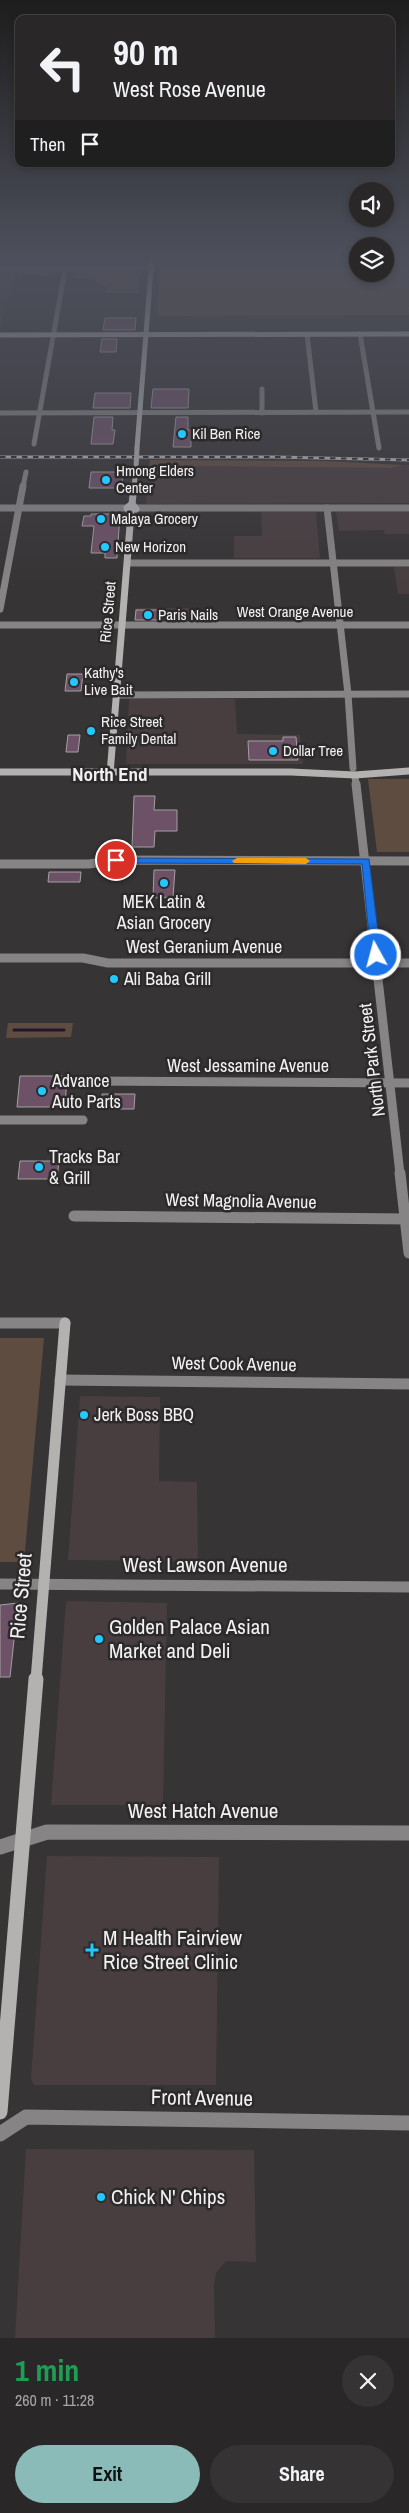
<!DOCTYPE html>
<html lang="en">
<head>
<meta charset="utf-8">
<style>
	:root { --surface:#292728; --page:#353334; --text:#f1f3f6; --muted:#a5a5a8; --line:#454445; --accent:#8bbbb9 }
	body { margin:0; font-family:"Archivo Narrow",sans-serif; background:var(--page); color:var(--text); height:100vh; display:flex; flex-direction:column; font-size:19px; white-space:nowrap }
	* { box-sizing:border-box; margin:0 }
	p { font-size:16px; color:var(--muted) }
	.icon { flex:none; width:28px; height:28px; fill:none; stroke:currentColor; stroke-width:2; stroke-linecap:round; stroke-linejoin:round }
	.map { position:relative; height:2338px; overflow:hidden }
	.side { display:flex; flex-direction:column; background:var(--surface); flex:1 }
	.side>* { flex:none }
	.top-card { position:absolute; left:15px; top:15px; width:380px; height:152px; border-radius:10px; box-shadow:0 2px 8px #0003,0 0 0 1px var(--line); background:#292728; color:var(--text); overflow:hidden }
	.fabs { position:absolute; left:349px; top:182px; display:grid; gap:10px }
	.fabs a { display:grid; place-items:center; width:45px; height:45px; border-radius:50%; background:var(--surface); box-shadow:0 2px 8px #0003,0 0 0 1px var(--line); font-size:25px }
	.pin { position:absolute; display:grid; place-items:center; width:42px; height:42px; color:#fff; margin:-21px; border:2px solid #fff; border-radius:50%; box-shadow:0 1px 5px #0007 }
	.me { position:absolute; width:55px; margin:-28px; rotate:353deg; stroke-linejoin:round; filter:drop-shadow(0 0 4px #0008) }
	.turn { display:flex; align-items:center; gap:18px; height:105px; padding:0 15px; font-size:22px }
	.turn .icon { width:65px; height:65px; stroke-width:2.5 }
	.turn b { display:block; font-size:35px; line-height:42px }
	.then { display:flex; align-items:center; height:48px; padding:0 15px; background:#0003; gap:10px; font-size:19px }
	.round { display:grid; place-items:center; flex:none; width:52px; height:52px; border-radius:26px; background:var(--page) }
	.headline { display:flex; align-items:center; justify-content:space-between; height:85px; padding:0 15px }
	h1 { font-size:30px; font-weight:700; line-height:38px; color:#1e9e55 }
	.button { display:flex; gap:10px; margin-top:auto; padding:10px 15px }
	.button a { flex:1; height:58px; border-radius:30px; background:var(--accent); color:#111; font-size:20px; font-weight:700; line-height:58px; text-align:center }
	.button a+a { background:var(--page); color:var(--text) }
	.map>svg:first-child { display:block }
	.built { fill:#483e40 }
	.green { fill:#5f4c40 }
	.lines { fill:none; stroke-linecap:round; stroke-linejoin:round }
	.stream { stroke:#22152d; stroke-width:3 }
	.building { fill:#6d5167; stroke:#a3a0a2 }
	.street-far4 { stroke:#868484; stroke-width:5 }
	.street-far3 { stroke:#868484; stroke-width:7 }
	.street-far2 { stroke:#868484; stroke-width:9 }
	.street-far1 { stroke:#868484; stroke-width:11 }
	.street { stroke:#868484; stroke-width:15 }
	.secondary-far3 { stroke:#b4b1b1; stroke-width:5 }
	.secondary-far2 { stroke:#b4b1b1; stroke-width:7 }
	.secondary-far1 { stroke:#b4b1b1; stroke-width:11 }
	.secondary { stroke:#b4b1b1; stroke-width:15 }
	.rail-casing { stroke:#bab8b9; stroke-width:3 }
	.rail { stroke:#2d2a2b; stroke-width:2; stroke-dasharray:5.5; stroke-linecap:butt }
	.secondary-bridge { stroke:#b4b1b1; stroke-width:5 }
	.route { fill:#1a73e8; stroke:#114b97 }
	.slow { fill:#f59e0b }
	.poi-dot { fill:#23c9fe; stroke:#2d2a2b; stroke-width:2 }
	.labels { text-anchor:middle; stroke-width:5; stroke-linejoin:round; paint-order:stroke }
	.far-poi-label { font-size:15px; fill:#f3f1f2; stroke:#2d2a2b; text-anchor:start }
	.far-street-label { font-size:15px; fill:#f3f1f2; stroke:#2d2a2b }
	.poi-label { font-size:18px; fill:#f3f1f2; stroke:#2d2a2b; text-anchor:start }
	.street-label { font-size:18px; fill:#f3f1f2; stroke:#2d2a2b }
	.far-district-label { font-size:19px; font-weight:bold; fill:#f3f1f2; stroke:#2d2a2b }
	.near-street-label { font-size:21px; fill:#f3f1f2; stroke:#2d2a2b }
	.near-poi-label { font-size:21px; fill:#f3f1f2; stroke:#2d2a2b; text-anchor:start }
</style>
</head>
<body>
<div class="map">
<svg width="409" height="2338" viewBox="0 0 409 2338">
	<rect width="100%" height="100%" fill="#373435"/>
	<!-- built -->
	<g class="built">
		<polygon points="0,271 16,271 0,330"/>
		<polygon points="404,465 409,465 409,503 146,504 148,475 182,476 182,466 391,468"/>
		<polygon points="261,512 316,512 320,558 234,558 234,536 262,536"/>
		<polygon points="336,512 409,512 409,534 385,534 384,530 339,531"/>
		<polygon points="394,567 409,567 409,594 398,594"/>
		<rect x="135" y="608" width="57" height="11"/>
		<polygon points="129,699 235,699 237,734 300,735 303,764 126,764"/>
		<polygon points="80,1396 160,1397 159,1481 197,1482 198,1561 68,1560"/>
		<polygon points="66,1601 167,1603 163,1805 51,1805"/>
		<polygon points="47,1856 219,1857 216,2085 34,2085 31,2079"/>
		<polygon points="26,2149 254,2150 256,2262 226,2261 216,2273 214,2285 215,2338 15,2338"/>
	</g>
	<!-- green -->
	<g class="green">
		<polygon points="161,257 357,257 358,274 385,274 385,257 409,257 409,315 157,316"/>
		<polygon points="18,271 139,271 142,272 138,281 140,282 139,293 103,293 110,287 97,283 94,278 75,278 74,274 70,272 57,272 51,276 17,274"/>
		<polygon points="150,460 324,461 404,465 391,468 183,466 182,476 148,475"/>
		<polygon points="368,779 409,779 409,852 377,852"/>
		<polygon points="8,1023 73,1023 71,1037 6,1038"/>
		<polygon points="0,1338 44,1338 24,1562 0,1562"/>
	</g>
	<g class="lines">
		<!-- stream -->
		<polyline class="stream" points="14,1030 64,1030"/>
	</g>
	<!-- building -->
	<g class="building">
		<polygon points="105,318 136,318 135,330 103,330"/>
		<polygon points="102,339 117,339 116,352 100,352"/>
		<polygon points="153,389 189,389 188,408 151,408"/>
		<polygon points="95,393 131,393 130,408 93,408"/>
		<polygon points="94,417 113,417 112,430 115,430 113,444 91,444"/>
		<polygon points="176,417 188,417 188,430 191,430 191,447 173,447"/>
		<polygon points="91,472 123,472 122,488 89,488"/>
		<polygon points="91,514 120,514 117,558 105,558 105,553 91,553 94,526 82,526 84,516 91,516"/>
		<polygon points="136,610 161,610 161,620 135,620"/>
		<polygon points="67,674 83,674 81,691 65,691"/>
		<polygon points="68,735 80,735 78,752 66,752"/>
		<polygon points="283,737 296,737 298,760 249,760 248,741 283,741"/>
		<polygon points="134,796 155,796 154,810 177,810 177,831 155,831 154,847 132,847"/>
		<polygon points="154,870 175,870 173,897 153,898"/>
		<polygon points="49,872 81,872 80,882 48,882"/>
		<polygon points="20,1076 67,1076 65,1107 17,1107"/>
		<polygon points="102,1094 135,1094 134,1109 101,1109"/>
		<polygon points="20,1161 59,1161 57,1179 18,1179"/>
		<polygon points="18,1603 10,1677 0,1677 0,1605"/>
	</g>
	<g class="lines">
		<!-- street-far4 -->
		<g class="street-far4">
			<polyline points="0,268 152,268"/>
			<polyline points="307,334 316,412"/>
			<polyline points="360,334 379,448"/>
			<polyline points="262,389 262,413"/>
			<polyline points="0,413 409,412"/>
			<polyline points="34,444 64,275"/>
			<polyline points="23,487 26,472"/>
		</g>
		<!-- street-far3 -->
		<g class="street-far3">
			<polyline points="0,508 127,508"/>
			<polyline points="136,508 409,508"/>
			<polyline points="327,508 348,694 353,768"/>
			<polyline points="128,563 409,563"/>
			<polyline points="0,609 23,486"/>
			<polyline points="0,625 409,625"/>
			<polyline points="117,695 409,694"/>
			<polyline points="355,775 356,786"/>
		</g>
		<!-- street-far2 -->
		<g class="street-far2">
			<polyline points="356,784 400,1174"/>
			<polyline points="0,864 89,864 116,860 409,861"/>
			<polyline points="0,958 83,958 108,963 409,963"/>
			<polyline points="86,1081 409,1083"/>
			<polyline points="0,1120 83,1120"/>
		</g>
		<!-- street-far1 -->
		<g class="street-far1">
			<polyline points="400,1173 409,1253"/>
			<polyline points="74,1216 409,1219"/>
			<polyline points="0,1323 65,1323"/>
			<polyline points="60,1380 409,1384"/>
			<polyline points="0,1584 409,1587"/>
		</g>
		<!-- street -->
		<g class="street">
			<polyline points="0,1847 47,1832 409,1833"/>
			<polyline points="0,2134 26,2117 409,2123"/>
		</g>
		<!-- secondary-far3 -->
		<g class="secondary-far3">
			<polyline points="0,335 409,334"/>
			<polyline points="137,448 152,257"/>
			<polyline points="134,487 136,468"/>
		</g>
		<!-- secondary-far2 -->
		<g class="secondary-far2">
			<polyline points="134,486 132,504 136,509"/>
			<polyline points="0,772 291,772 355,775 409,771"/>
			<polyline points="110,774 131,513 127,508 132,504"/>
		</g>
		<!-- secondary-far1 -->
		<polyline class="secondary-far1" points="36,1680 65,1323"/>
		<!-- secondary -->
		<polyline class="secondary" points="0,2112 36,1679"/>
		<defs>
			<polyline id="rail" points="0,457 276,457 409,460"/>
		</defs>
		<!-- rail casing -->
		<use href="#rail" class="rail-casing"/>
		<!-- rail -->
		<use href="#rail" class="rail"/>
		<!-- secondary-bridge -->
		<polyline class="secondary-bridge" points="136,468 137,448"/>
	</g>
	<!-- sky -->
	<linearGradient id="sky" x2="0" y2="1"><stop stop-color="#1e1d1d"/><stop offset="0.44" stop-color="#4d505c"/><stop offset="1" stop-color="#4d505c" stop-opacity="0"/></linearGradient>
	<rect width="409" height="584" fill="url(#sky)"/>
	<!-- route -->
	<polygon class="route" points="113,858 369,859 381,955 376,959 371,955 362,864 116,863 111,860"/>
	<!-- slow -->
	<polygon class="slow" points="237,858 306,858 310,861 306,864 234,863 232,861"/>
	<!-- markers -->
	<g class="poi-dot">
		<circle cx="182" cy="434" r="5"/>
		<circle cx="106" cy="480" r="5"/>
		<circle cx="101" cy="519" r="5"/>
		<circle cx="105" cy="547" r="5"/>
		<circle cx="148" cy="615" r="5"/>
		<circle cx="74" cy="682" r="5"/>
		<circle cx="91" cy="731" r="5"/>
		<circle cx="273" cy="751" r="5"/>
		<circle cx="164" cy="883" r="5"/>
		<circle cx="114" cy="979" r="5"/>
		<circle cx="42" cy="1091" r="5"/>
		<circle cx="39" cy="1167" r="5"/>
		<circle cx="84" cy="1415" r="5"/>
		<circle cx="99" cy="1639" r="5"/>
		<path d="M89.5 1942.5h5v5h5v5h-5v5h-5v-5h-5v-5h5z"/>
		<circle cx="101" cy="2197" r="5"/>
	</g>
	<g class="labels">
		<!-- far-poi labels -->
		<g class="far-poi-label">
			<text x="192" y="439">Kil Ben Rice</text>
			<text x="116" y="476">Hmong Elders<tspan x="116" dy="17">Center</tspan></text>
			<text x="111" y="524">Malaya Grocery</text>
			<text x="115" y="552">New Horizon</text>
			<text x="158" y="620">Paris Nails</text>
			<text x="84" y="678">Kathy's<tspan x="84" dy="17">Live Bait</tspan></text>
			<text x="101" y="727">Rice Street<tspan x="101" dy="17">Family Dental</tspan></text>
			<text x="283" y="756">Dollar Tree</text>
		</g>
		<!-- far-street labels -->
		<g class="far-street-label">
			<text transform="translate(108 612) rotate(-85)" y="5">Rice Street</text>
			<text x="295" y="617">West Orange Avenue</text>
		</g>
		<!-- poi labels -->
		<g class="poi-label">
			<text x="164" y="908" text-anchor="middle">MEK Latin &amp;<tspan x="164" dy="21">Asian Grocery</tspan></text>
			<text x="124" y="985">Ali Baba Grill</text>
			<text x="52" y="1087">Advance<tspan x="52" dy="21">Auto Parts</tspan></text>
			<text x="49" y="1163">Tracks Bar<tspan x="49" dy="21">&amp; Grill</tspan></text>
			<text x="94" y="1421">Jerk Boss BBQ</text>
		</g>
		<!-- street labels -->
		<g class="street-label">
			<text x="204" y="953">West Geranium Avenue</text>
			<text transform="translate(372 1060) rotate(-97)" y="6">North Park Street</text>
			<text x="248" y="1072">West Jessamine Avenue</text>
			<text transform="translate(241 1201) rotate(1)" y="6">West Magnolia Avenue</text>
			<text transform="translate(234 1364) rotate(1)" y="6">West Cook Avenue</text>
		</g>
		<!-- far-district labels -->
		<g class="far-district-label">
			<text x="110" y="781">North End</text>
		</g>
		<!-- near-street labels -->
		<g class="near-street-label">
			<text x="205" y="1572">West Lawson Avenue</text>
			<text transform="translate(21 1596) rotate(-85)" y="7">Rice Street</text>
			<text x="203" y="1818">West Hatch Avenue</text>
			<text transform="translate(202 2098) rotate(1)" y="7">Front Avenue</text>
		</g>
		<!-- near-poi labels -->
		<g class="near-poi-label">
			<text x="109" y="1634">Golden Palace Asian<tspan x="109" dy="24">Market and Deli</tspan></text>
			<text x="103" y="1945">M Health Fairview<tspan x="103" dy="24">Rice Street Clinic</tspan></text>
			<text x="111" y="2204">Chick N' Chips</text>
		</g>
	</g>
</svg>
<div class="fabs">
<a><svg class="icon" aria-label="sound" viewBox="0 0 24 24"><path d="M4 9h4l5-4v14l-5-4H4zM17 9q2 3 0 6"/></svg></a>
<a><svg class="icon" aria-label="layers" viewBox="0 0 24 24"><path d="M12 4l9 5-9 5-9-5zM3 14l9 5 9-5"/></svg></a>
</div>
<div class="pin" style="left:116px;top:860px;background:#d93025"><svg class="icon" aria-label="arrive" viewBox="0 0 24 24"><path d="M6 21V4h12l-3 4 3 4H6"/></svg></div>
<svg class="me" style="left:376px;top:955px" viewBox="-20 -20 40 40"><circle r="17" fill="#1a73e8" stroke="#fff" stroke-width="3"/><path d="M0-11L8 9 0 5-8 9z" fill="#fff"/></svg>
<div class="top-card">
<div class="turn"><svg class="icon" aria-label="left" viewBox="0 0 24 24"><path d="M17 20v-9H6M10 6l-5 5 5 5"/></svg><div><b>90 m</b>West Rose Avenue</div></div>
<div class="then">Then<svg class="icon" aria-label="arrive" viewBox="0 0 24 24"><path d="M6 21V4h12l-3 4 3 4H6"/></svg></div>
</div>
</div>
<section class="side">
<div class="headline"><div><h1>1 min</h1><p>260 m · 11:28</p></div><a class="round"><svg class="icon" aria-label="close" viewBox="0 0 24 24"><path d="M6 6l12 12M18 6L6 18"/></svg></a></div>
<div class="button"><a>Exit</a><a>Share</a></div>
</section>
</body>
</html>
